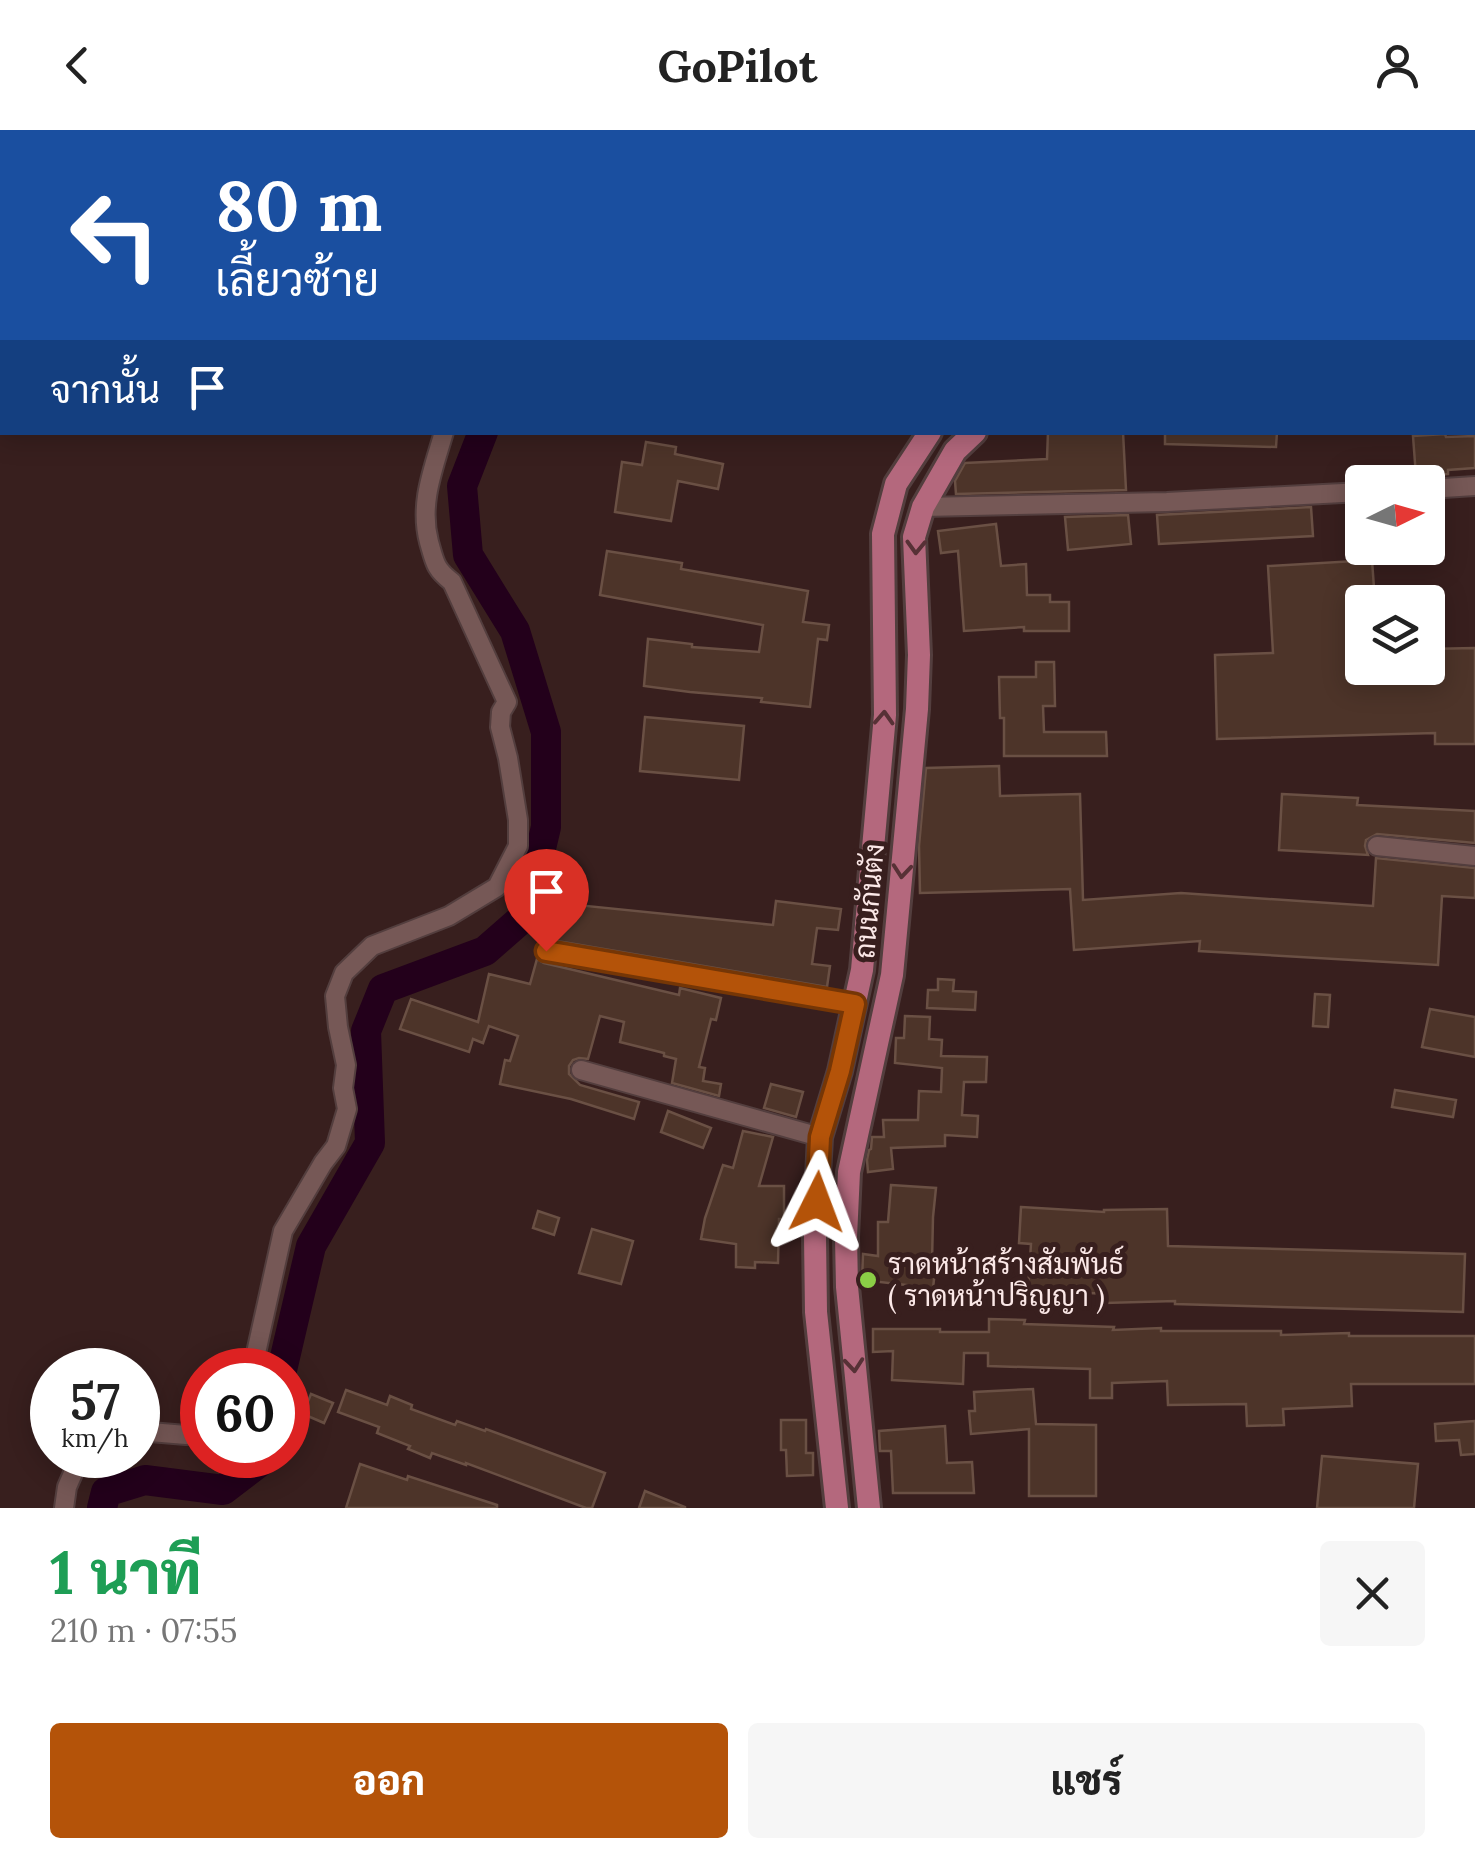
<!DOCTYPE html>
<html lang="th">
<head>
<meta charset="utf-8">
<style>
	:root { --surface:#fff; --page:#f6f6f6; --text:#222; --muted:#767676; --accent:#b45309 }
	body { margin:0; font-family:Lora,Sarabun,serif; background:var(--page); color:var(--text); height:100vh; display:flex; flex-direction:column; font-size:38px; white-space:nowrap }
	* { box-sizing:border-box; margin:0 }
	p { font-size:32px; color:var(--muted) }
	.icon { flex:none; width:55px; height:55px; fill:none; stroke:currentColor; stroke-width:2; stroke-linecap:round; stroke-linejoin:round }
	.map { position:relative; height:1378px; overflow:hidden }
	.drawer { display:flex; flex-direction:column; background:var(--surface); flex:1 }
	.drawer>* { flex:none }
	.banner { position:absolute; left:0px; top:0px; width:1475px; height:305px; box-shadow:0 5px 25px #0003; background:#1a4fa0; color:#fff; overflow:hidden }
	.needle { width:65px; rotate:85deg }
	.buttons { position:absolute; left:1345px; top:335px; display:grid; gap:20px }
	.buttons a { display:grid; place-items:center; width:100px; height:100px; border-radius:10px; background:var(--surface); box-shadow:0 5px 25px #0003; font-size:50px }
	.speed { position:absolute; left:30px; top:1218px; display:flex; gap:20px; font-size:50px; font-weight:700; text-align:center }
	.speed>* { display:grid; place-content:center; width:130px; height:130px; border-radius:50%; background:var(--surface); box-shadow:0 5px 25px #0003; line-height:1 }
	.speed small { font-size:25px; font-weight:400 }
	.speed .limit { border:15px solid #d22; background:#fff; color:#111 }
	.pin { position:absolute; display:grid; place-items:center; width:85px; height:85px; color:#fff; margin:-102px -42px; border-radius:50% 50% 50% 0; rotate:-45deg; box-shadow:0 0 10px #0007 }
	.pin .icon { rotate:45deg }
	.me { position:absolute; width:110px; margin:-55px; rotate:3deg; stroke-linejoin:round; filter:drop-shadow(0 0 8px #0008) }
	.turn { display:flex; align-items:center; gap:35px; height:210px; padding:0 50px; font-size:45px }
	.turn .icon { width:130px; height:130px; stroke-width:2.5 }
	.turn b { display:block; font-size:70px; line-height:85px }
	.then { display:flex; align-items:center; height:95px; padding:0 50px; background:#0003; gap:20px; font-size:38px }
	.round { display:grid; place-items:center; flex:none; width:105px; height:105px; border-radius:10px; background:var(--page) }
	.overview { display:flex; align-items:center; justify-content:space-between; height:170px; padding:0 50px }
	h1 { font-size:60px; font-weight:800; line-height:75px; color:#1e9e55 }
	.cta { display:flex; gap:20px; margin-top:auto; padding:20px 50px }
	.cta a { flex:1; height:115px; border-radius:10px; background:var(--accent); color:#fff; font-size:40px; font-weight:800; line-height:115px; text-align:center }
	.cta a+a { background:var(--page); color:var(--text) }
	header { display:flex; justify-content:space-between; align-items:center; height:130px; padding:0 50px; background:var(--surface); font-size:45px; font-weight:800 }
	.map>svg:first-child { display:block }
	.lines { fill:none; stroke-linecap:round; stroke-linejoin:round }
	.river { stroke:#23001b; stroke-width:30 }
	.building { fill:#4d3429; stroke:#6a5044; stroke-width:2.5 }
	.minor-casing { stroke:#533e3e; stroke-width:22 }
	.major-casing { stroke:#533e3e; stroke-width:28 }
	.minor { stroke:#765856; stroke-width:18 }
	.major { stroke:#b4687d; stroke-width:22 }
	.oneway { stroke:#573136 }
	.route-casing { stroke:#753606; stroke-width:25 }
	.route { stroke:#b45309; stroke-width:18 }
	.poi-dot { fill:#8bce46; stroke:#381f1e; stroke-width:4 }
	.labels { text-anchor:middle; stroke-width:10; stroke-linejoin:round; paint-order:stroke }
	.street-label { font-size:28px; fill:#fbe8e7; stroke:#381f1e }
	.poi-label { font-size:28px; fill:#fbe8e7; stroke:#381f1e; text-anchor:start }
</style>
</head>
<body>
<header><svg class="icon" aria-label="back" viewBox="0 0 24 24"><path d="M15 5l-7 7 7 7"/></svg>GoPilot<svg class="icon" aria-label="person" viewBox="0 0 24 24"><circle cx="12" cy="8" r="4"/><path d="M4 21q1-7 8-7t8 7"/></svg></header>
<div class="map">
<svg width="1475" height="1378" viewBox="0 0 1475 1378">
	<rect width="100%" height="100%" fill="#381f1e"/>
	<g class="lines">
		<!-- river -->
		<g class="river">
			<polyline points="579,2 579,0"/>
			<polyline points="282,1240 311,1116 370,1013 366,901 383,859 485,821 525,786 546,697 546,602 515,501 468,425 462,356 483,302"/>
			<polyline points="102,1378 106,1362 145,1350 223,1360 261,1331 262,1325"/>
		</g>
	</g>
	<!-- building -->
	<g class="building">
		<polygon points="1048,302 1123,302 1126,360 956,364 955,351 965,333 1047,329"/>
		<polygon points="1165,302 1277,302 1276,317 1165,314"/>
		<polygon points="1445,304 1446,307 1475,306 1475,338 1448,340 1448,344 1416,346 1413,306"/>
		<polygon points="646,312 676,317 675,324 723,334 718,359 678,351 671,391 615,382 622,332 642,335"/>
		<polygon points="1311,377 1313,406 1159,414 1157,385"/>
		<polygon points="1128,385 1131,414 1068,420 1065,387"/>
		<polygon points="996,394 1001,436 1026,434 1027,465 1050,465 1050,472 1069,472 1069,501 1024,501 1024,497 964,501 958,421 941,423 938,401"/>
		<polygon points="607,421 682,433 681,439 808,461 803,492 829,495 827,510 818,509 810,577 761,572 762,568 690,562 644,556 648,509 692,514 692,517 759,522 763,495 600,465"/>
		<polygon points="1372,430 1375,472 1362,472 1362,538 1428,538 1428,519 1475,518 1475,614 1435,614 1435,603 1217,609 1215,525 1273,523 1268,436"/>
		<polygon points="1036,532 1054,532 1055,576 1043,576 1044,602 1106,602 1107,626 1004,626 1004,588 1000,588 999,547 1036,547"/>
		<polygon points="645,587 744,596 739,650 640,641"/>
		<polygon points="999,636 1000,666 1080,664 1083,770 1181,763 1373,776 1376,728 1475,738 1475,768 1442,766 1438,835 1199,821 1200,811 1074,820 1070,759 920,763 919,716 926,638"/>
		<polygon points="1282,664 1358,668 1357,675 1475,681 1475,713 1377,704 1366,710 1365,716 1368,725 1279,720"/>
		<polygon points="776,771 841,779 838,800 817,798 812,834 830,836 827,857 545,809 548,772 773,795"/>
		<polygon points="537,829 544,833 679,865 680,858 721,868 716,890 711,889 699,937 705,938 703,951 721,954 719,966 672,953 676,929 664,926 664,923 620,912 624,892 600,886 588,929 579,928 573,930 569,936 569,944 580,955 639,972 634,989 571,969 500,954 505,930 510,931 518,906 489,896 483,913 473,909 469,922 400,899 411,869 478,892 489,844 530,854"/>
		<polygon points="938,849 954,850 953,861 976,862 975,880 927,878 928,860 938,860"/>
		<polygon points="1315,864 1330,865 1328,897 1313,896"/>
		<polygon points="1430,879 1475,887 1475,927 1422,917"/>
		<polygon points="905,886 930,887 929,909 942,910 941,926 987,927 986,952 964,952 962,985 978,986 977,1007 945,1005 945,1016 891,1018 893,1039 868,1042 867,1030 869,1020 871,1019 872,1007 884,1007 883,990 918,990 919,961 941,962 942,938 895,933 896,908 904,908"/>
		<polygon points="771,954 803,962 796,987 764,978"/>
		<polygon points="1395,960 1456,970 1453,987 1392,977"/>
		<polygon points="668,981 711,998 703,1018 661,1002"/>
		<polygon points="743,1001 773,1007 759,1056 784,1056 784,1089 779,1089 778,1133 755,1132 755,1138 736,1137 736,1114 701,1109 705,1088 723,1035 733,1038"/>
		<polygon points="891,1055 936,1058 933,1087 932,1132 936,1132 933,1158 862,1150 863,1124 878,1126 878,1092 888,1092"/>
		<polygon points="1021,1077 1104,1082 1104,1080 1167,1079 1168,1116 1465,1124 1463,1182 1175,1174 1175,1171 1105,1173 1105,1164 1028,1159 1031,1114 1019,1113"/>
		<polygon points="538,1081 559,1088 554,1105 533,1098"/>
		<polygon points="592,1099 633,1111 621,1154 579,1143"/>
		<polygon points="989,1189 1025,1190 1024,1194 1114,1197 1113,1200 1161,1198 1161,1201 1281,1201 1281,1205 1349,1203 1349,1206 1475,1206 1475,1254 1351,1254 1352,1276 1283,1279 1284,1295 1247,1296 1246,1274 1168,1275 1167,1251 1112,1253 1112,1268 1090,1268 1090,1239 988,1236 988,1223 964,1223 963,1254 892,1250 893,1221 873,1222 873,1199 940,1199 940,1202 989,1202"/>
		<polygon points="1033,1259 1036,1294 1096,1295 1096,1366 1029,1366 1029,1299 971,1304 969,1281 975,1281 974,1262"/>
		<polygon points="346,1260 387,1275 390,1266 412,1275 411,1279 455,1295 457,1291 485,1301 486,1299 605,1343 592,1378 586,1378 466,1333 466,1335 432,1323 430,1328 408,1319 410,1316 377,1303 379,1297 338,1282"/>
		<polygon points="311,1264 333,1273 324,1293 303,1284"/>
		<polygon points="781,1290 806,1290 806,1323 813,1323 813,1345 787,1346 786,1320 781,1320"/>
		<polygon points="1475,1291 1475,1324 1461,1325 1459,1310 1436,1311 1435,1294"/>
		<polygon points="945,1296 947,1333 972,1332 974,1363 893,1363 891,1321 880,1321 879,1301"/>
		<polygon points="1322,1326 1418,1334 1414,1378 1317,1378"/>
		<polygon points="360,1334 407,1350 408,1346 497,1375 497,1378 346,1378"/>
		<polygon points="645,1361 685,1377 685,1378 639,1378"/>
	</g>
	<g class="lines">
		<defs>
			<g id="minor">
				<polyline points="1378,0 1382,2"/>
				<polyline points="1472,70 1475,71"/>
				<polyline points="1428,359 1475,356"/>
				<polyline points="923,377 1167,372 1362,362"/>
				<polyline points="1377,716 1475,726"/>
				<polyline points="546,821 855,874"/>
				<polyline points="581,940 820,1007"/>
				<path d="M249 1240 256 1223 283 1101 323 1033 336 1016 347 979 343 958 346 935 338 897 335 866 344 843 372 816 449 786 497 757 518 716V690L508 628 500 597 501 582 507 572 452 452C435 439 435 433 429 412 419 374 433 340 444 302"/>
				<polyline points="138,1301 186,1305 202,1302"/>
				<polyline points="64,1378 67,1357 81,1325"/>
			</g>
			<g id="major">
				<polyline points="1240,2 1243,0"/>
				<polyline points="1288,2 1290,0"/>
				<polyline points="837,1378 816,1182 815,1106 820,1007 840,941 862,840 885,585 883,404 896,354 930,302"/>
				<polyline points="869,1378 847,1157 846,1107 849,1042 892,845 917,579 919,525 914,407 923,377 955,321 975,302"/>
			</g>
		</defs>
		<!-- minor casing -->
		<use href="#minor" class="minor-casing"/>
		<!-- major casing -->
		<use href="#major" class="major-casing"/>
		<!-- minor -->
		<use href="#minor" class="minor"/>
		<!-- major -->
		<use href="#major" class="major"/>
	</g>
	<!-- one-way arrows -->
	<defs><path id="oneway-chevron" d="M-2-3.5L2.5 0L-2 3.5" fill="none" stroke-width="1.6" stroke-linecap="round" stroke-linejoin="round" transform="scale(2.5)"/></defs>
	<g class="oneway">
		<use href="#oneway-chevron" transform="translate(916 417) rotate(92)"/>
		<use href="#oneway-chevron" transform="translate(884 588) rotate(-87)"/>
		<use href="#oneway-chevron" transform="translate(902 741) rotate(95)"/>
		<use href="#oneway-chevron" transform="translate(854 1235) rotate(85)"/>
	</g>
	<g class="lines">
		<defs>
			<polyline id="route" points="546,821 855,874 840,941 820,1007 817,1072"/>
		</defs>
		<!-- route casing -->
		<use href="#route" class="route-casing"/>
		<!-- route -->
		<use href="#route" class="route"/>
	</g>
	<!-- markers -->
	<circle class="poi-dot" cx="868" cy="1150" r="10"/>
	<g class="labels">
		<!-- street labels -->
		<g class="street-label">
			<text transform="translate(869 771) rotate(-85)" y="10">ถนนกันตัง</text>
		</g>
		<!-- poi labels -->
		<g class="poi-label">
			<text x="888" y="1144">ราดหน้าสร้างสัมพันธ์<tspan x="888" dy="32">( ราดหน้าปริญญา )</tspan></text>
		</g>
	</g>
</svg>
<div class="buttons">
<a><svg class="needle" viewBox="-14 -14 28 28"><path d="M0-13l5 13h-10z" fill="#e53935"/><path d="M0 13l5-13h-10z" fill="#767676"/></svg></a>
<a><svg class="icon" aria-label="layers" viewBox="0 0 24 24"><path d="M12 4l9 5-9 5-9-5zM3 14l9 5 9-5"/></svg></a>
</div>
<div class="speed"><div>57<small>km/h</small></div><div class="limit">60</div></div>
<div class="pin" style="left:546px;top:821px;background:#d93025"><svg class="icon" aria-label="arrive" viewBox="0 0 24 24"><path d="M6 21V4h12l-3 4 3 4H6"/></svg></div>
<svg class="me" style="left:817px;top:1072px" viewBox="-20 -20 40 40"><path d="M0-17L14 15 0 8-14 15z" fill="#b45309" stroke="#fff" stroke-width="4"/></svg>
<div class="banner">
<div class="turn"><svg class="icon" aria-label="left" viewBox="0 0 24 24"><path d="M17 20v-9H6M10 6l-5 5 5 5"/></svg><div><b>80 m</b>เลี้ยวซ้าย</div></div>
<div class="then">จากนั้น<svg class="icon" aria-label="arrive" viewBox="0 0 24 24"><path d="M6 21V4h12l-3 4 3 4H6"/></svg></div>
</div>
</div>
<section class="drawer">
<div class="overview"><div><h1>1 นาที</h1><p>210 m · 07:55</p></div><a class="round"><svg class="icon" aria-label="close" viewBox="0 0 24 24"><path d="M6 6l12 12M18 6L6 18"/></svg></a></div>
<div class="cta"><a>ออก</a><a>แชร์</a></div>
</section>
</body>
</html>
